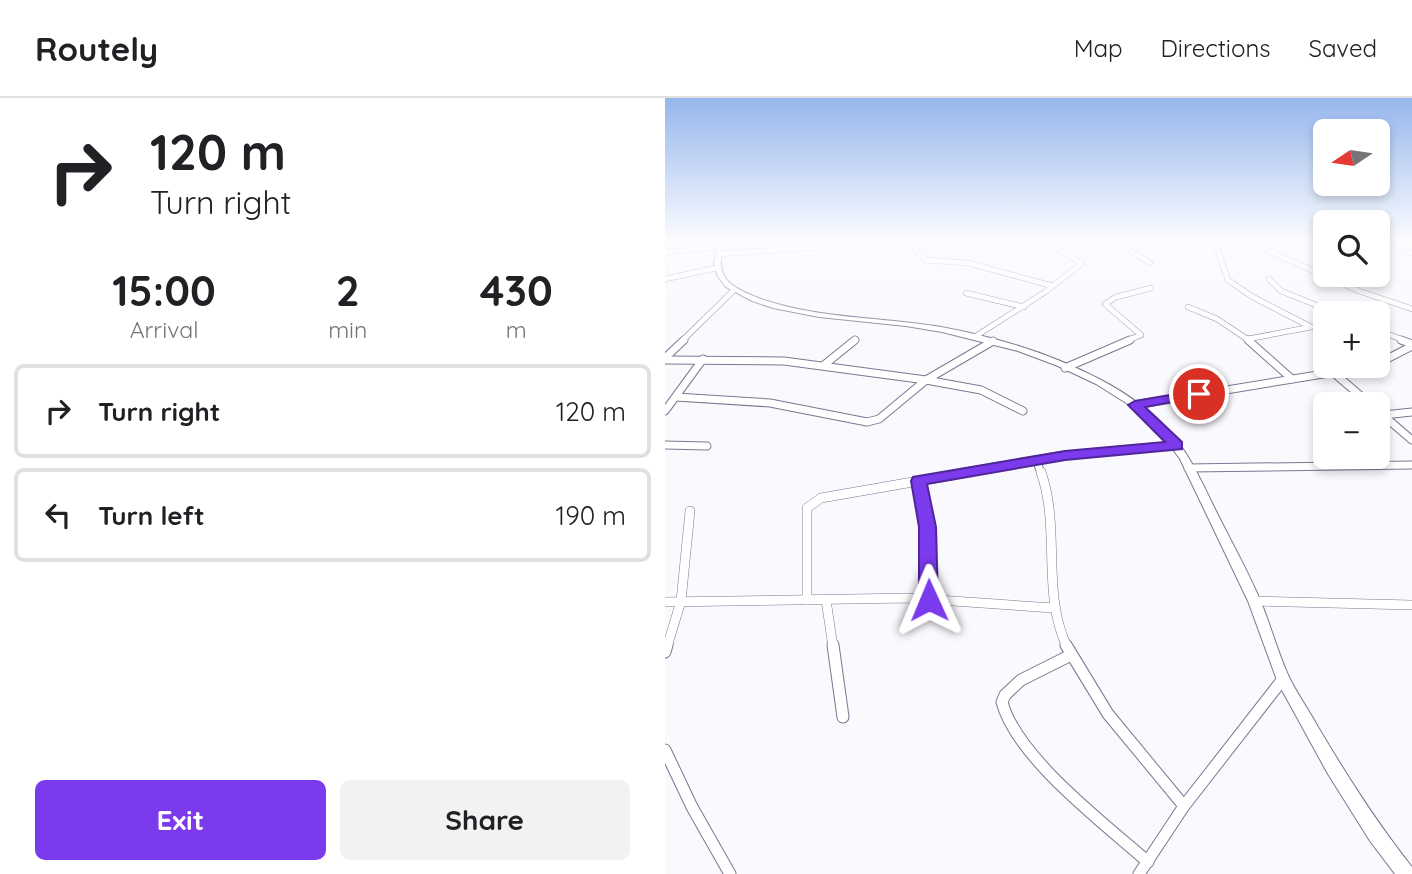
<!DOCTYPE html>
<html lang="en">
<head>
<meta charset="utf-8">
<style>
	:root { --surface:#fff; --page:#f2f2f2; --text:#202124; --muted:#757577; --line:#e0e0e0; --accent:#7c3aed }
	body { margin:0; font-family:Quicksand,sans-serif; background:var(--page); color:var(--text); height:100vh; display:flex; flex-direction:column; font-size:26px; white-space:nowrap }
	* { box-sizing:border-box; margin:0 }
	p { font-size:23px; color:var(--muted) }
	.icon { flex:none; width:38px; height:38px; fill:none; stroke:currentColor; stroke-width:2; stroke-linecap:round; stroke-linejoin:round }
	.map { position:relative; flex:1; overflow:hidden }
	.side { display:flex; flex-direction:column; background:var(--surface); width:665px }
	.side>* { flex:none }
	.guide { background:#fff; color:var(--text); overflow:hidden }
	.needle { width:46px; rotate:257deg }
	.controls { position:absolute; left:648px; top:21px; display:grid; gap:14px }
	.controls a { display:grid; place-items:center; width:77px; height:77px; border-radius:10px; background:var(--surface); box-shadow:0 4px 10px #0003; font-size:35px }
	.pin { position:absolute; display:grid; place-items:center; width:60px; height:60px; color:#fff; margin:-30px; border:4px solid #fff; border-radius:50%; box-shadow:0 2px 7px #0007 }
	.me { position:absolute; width:77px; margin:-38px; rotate:359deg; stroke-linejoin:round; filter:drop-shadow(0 0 5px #0008) }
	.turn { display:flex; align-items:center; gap:24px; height:147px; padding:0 35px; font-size:32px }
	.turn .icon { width:91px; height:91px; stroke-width:2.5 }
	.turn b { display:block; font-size:49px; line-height:60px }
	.eta { display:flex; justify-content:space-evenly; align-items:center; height:119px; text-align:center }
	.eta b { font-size:42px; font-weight:700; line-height:49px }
	.button { display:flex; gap:14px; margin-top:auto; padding:14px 35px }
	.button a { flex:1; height:80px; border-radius:10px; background:var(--accent); color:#fff; font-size:28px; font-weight:700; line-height:80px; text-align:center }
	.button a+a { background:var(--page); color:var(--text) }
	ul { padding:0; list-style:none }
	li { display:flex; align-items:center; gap:21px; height:94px; margin:0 14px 10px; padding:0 21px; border:4px solid var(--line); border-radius:10px }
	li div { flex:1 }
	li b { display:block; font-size:26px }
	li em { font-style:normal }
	header { display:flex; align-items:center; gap:42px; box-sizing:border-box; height:98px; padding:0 35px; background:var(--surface); border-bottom:2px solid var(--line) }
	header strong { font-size:33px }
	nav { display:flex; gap:38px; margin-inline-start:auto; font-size:24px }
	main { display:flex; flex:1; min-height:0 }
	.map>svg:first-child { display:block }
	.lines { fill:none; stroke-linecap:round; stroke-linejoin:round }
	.street-far3-casing { stroke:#797991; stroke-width:6 }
	.street-far2-casing { stroke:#797991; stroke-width:9 }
	.street-far1-casing { stroke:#797991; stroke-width:10 }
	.street-casing { stroke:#797991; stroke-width:13 }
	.secondary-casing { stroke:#797991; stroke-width:2 }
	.street-far3 { stroke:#fff; stroke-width:5 }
	.street-far2 { stroke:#fff; stroke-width:7 }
	.street-far1 { stroke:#fff; stroke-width:9 }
	.street { stroke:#fff; stroke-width:11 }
	.secondary { fill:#fff; fill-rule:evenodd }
	.route { fill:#7c3aed; stroke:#51269a; stroke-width:2 }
</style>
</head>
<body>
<header>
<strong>Routely</strong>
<nav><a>Map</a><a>Directions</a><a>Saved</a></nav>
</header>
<main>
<section class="side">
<div class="guide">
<div class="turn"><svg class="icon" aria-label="right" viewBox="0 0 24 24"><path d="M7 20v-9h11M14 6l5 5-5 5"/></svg><div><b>120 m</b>Turn right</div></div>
</div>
<div class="eta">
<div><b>15:00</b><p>Arrival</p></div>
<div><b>2</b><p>min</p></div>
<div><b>430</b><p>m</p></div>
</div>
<ul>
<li><svg class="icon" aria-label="right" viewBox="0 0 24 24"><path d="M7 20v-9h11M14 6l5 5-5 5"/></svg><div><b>Turn right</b></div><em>120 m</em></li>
<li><svg class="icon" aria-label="left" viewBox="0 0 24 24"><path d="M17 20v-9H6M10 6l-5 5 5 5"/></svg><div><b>Turn left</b></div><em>190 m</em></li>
</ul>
<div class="button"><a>Exit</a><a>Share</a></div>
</section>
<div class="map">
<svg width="747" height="776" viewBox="0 0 747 776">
	<rect width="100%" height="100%" fill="#f9f9fe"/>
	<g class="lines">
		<defs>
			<g id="street-far3">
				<polyline points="242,142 261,162 303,165 388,188"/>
				<polyline points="334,142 338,149"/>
				<polyline points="449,142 485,165"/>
				<polyline points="549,142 563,182 586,198 646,229 583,241"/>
				<polyline points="639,142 660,151"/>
				<polyline points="719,142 747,155"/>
				<polyline points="588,146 694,193 747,211"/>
				<polyline points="0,154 54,149"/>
				<polyline points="53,156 243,143"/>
				<polyline points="0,181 51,170"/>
				<polyline points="604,181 616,193 671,215"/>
				<polyline points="301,195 359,209"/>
				<polyline points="523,209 552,221 585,243"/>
				<polyline points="712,232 741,243"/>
				<polyline points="311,238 380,194 417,165 394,152 387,142"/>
				<polyline points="17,243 69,192"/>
				<polyline points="461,243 476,237 440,206 451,199 486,190"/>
			</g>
			<g id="street-far2">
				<polyline points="583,242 627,281"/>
				<polyline points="736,242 747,246"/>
				<polyline points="0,260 19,242"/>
				<polyline points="0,262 119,263 261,282 328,243"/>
				<polyline points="712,266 747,248"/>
				<polyline points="159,267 190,242"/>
				<polyline points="400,270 465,242"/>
				<polyline points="669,275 705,306"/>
				<polyline points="11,299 105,305 202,324 214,321 261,282 316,292 358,313"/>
				<polyline points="470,307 707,268"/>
				<polyline points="712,312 747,342"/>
				<polyline points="0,313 38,261"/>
				<polyline points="719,317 747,314"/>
				<polyline points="653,332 660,339"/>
				<polyline points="0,347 42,348"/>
				<polyline points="372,364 376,375"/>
				<polyline points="523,370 747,367"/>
				<polyline points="295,375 400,357 512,347"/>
			</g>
			<g id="street-far1">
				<path d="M376 374C396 431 376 494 402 549"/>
				<polyline points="254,383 262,429 264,502"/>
				<polyline points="142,502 142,410 156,400 305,374"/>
				<polyline points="161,502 168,549"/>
				<polyline points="589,503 747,507"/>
				<polyline points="0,504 244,500 388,510"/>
				<polyline points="2,549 16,503 25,413"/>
			</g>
			<g id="street">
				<polyline points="168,547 178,619"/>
				<polyline points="401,547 443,616 519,708"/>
				<polyline points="0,554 2,547"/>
				<path d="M406 557 356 582 340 597 337 604C351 659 440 726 483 764"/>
				<polyline points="0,652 27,709 65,776"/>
				<polyline points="474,776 519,708 618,581"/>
			</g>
			<path id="secondary" d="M54 142H60C55 157 52 175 66 186 75 193 88 198 99 202 156 221 217 219 276 229 331 239 387 256 436 282 459 294 482 310 500 329 521 350 534 378 547 405 563 438 582 471 596 504 606 529 613 555 624 579 632 596 644 612 653 629 682 678 712 725 747 769V776H730L705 743 663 676 613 585 583 503 515 361 495 334 466 308 431 286 393 268 353 253 277 234 241 228 154 219 108 210 87 203 61 189 52 177 49 164Z"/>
		</defs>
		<!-- street-far3 casing -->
		<use href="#street-far3" class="street-far3-casing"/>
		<!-- street-far2 casing -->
		<use href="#street-far2" class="street-far2-casing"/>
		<!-- street-far1 casing -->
		<use href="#street-far1" class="street-far1-casing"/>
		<!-- street casing -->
		<use href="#street" class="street-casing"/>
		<!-- secondary casing -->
		<use href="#secondary" class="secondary-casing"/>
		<!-- street-far3 -->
		<use href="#street-far3" class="street-far3"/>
		<!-- street-far2 -->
		<use href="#street-far2" class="street-far2"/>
		<!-- street-far1 -->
		<use href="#street-far1" class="street-far1"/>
		<!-- street -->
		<use href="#street" class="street"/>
		<!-- secondary -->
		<use href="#secondary" class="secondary"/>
	</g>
	<!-- sky -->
	<linearGradient id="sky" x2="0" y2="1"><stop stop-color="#96b6ec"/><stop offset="0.57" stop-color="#fcfcff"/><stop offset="1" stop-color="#fcfcff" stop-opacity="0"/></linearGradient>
	<rect width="747" height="251" fill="url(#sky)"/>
	<!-- route -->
	<polygon class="route" points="534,292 539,293 539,298 480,309 517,344 517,351 400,362 262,386 271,429 273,502 270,507 257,507 254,502 254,429 246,383 248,379 400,353 500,344 463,307 470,303"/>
</svg>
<div class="controls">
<a><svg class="needle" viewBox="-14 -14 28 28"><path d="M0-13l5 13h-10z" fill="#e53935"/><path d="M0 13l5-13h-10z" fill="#757577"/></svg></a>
<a><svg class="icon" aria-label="search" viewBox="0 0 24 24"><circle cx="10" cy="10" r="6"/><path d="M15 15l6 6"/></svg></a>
<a>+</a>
<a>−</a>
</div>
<div class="pin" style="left:534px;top:296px;background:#d93025"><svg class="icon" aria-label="arrive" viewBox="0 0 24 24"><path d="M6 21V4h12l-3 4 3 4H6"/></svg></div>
<svg class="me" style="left:264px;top:502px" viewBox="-20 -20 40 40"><path d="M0-17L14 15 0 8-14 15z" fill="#7c3aed" stroke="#fff" stroke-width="4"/></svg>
</div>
</main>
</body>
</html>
